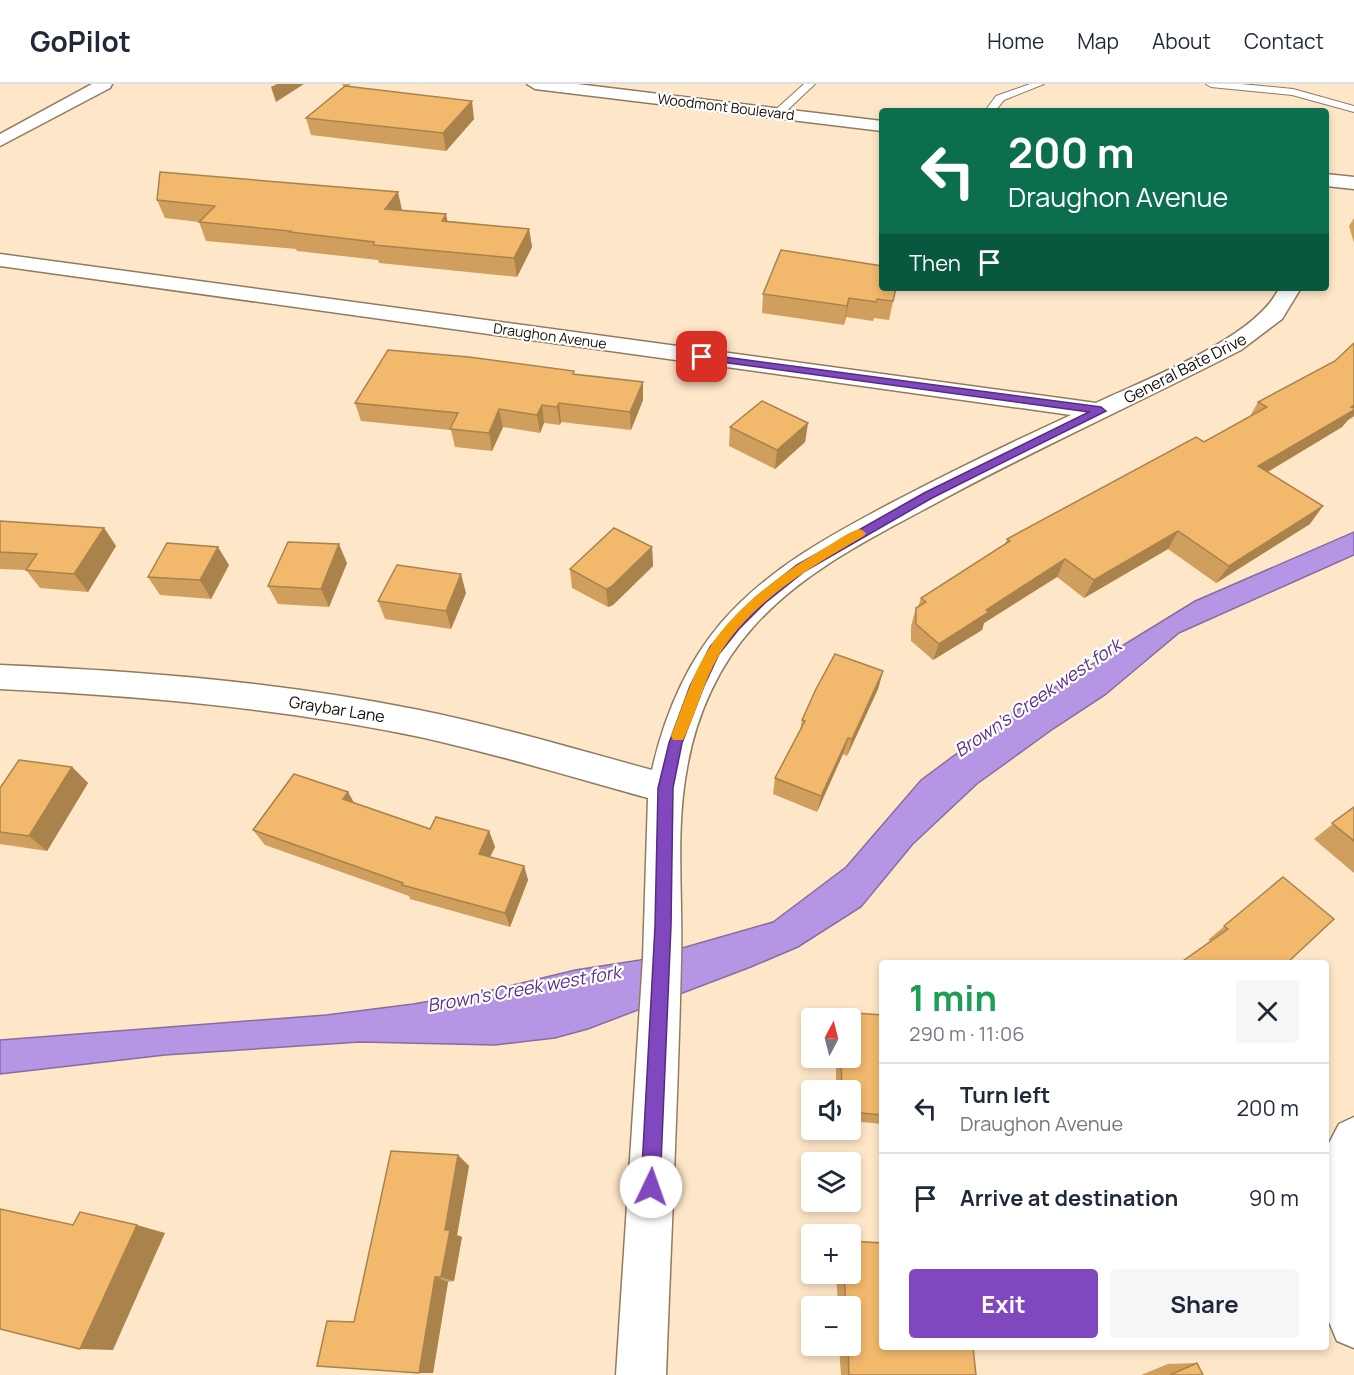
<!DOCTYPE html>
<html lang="en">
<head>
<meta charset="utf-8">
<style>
	:root { --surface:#fff; --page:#f6f6f7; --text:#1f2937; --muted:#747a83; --line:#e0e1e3; --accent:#8047be }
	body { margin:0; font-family:Manrope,sans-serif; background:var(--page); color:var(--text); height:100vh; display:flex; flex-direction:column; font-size:22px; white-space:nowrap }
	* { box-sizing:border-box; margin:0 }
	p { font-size:20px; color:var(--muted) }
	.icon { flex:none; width:33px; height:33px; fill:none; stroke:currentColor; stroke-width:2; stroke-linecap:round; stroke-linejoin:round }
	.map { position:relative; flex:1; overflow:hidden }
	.side { position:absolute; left:879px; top:876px; width:450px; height:390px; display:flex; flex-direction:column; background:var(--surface); border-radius:6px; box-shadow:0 3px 9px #0003 }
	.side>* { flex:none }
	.banner { position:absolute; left:879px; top:24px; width:450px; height:183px; border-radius:6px; box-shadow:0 3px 9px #0003; background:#0b6e4f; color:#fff; overflow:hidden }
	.needle { width:39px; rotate:7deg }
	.controls { position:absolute; left:801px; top:924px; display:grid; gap:12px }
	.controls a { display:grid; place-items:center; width:60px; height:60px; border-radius:6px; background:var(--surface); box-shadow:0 3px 9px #0003; font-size:30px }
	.pin { position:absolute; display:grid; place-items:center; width:51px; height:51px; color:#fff; margin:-26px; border-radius:12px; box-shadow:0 3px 9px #0006 }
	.me { position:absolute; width:66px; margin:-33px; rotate:3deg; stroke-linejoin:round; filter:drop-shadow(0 0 4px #0008) }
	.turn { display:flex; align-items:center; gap:21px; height:126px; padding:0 30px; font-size:27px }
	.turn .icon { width:78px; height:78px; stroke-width:2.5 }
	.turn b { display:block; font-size:42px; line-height:51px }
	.then { display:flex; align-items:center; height:57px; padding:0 30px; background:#0003; gap:12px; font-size:22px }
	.round { display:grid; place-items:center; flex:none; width:63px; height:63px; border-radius:6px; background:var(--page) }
	.head { display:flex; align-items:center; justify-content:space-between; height:102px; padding:0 30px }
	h1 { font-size:36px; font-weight:700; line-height:45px; color:#1e9e55 }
	.action { display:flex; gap:12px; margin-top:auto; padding:12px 30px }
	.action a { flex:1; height:69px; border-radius:6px; background:var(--accent); color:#fff; font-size:24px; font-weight:700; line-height:69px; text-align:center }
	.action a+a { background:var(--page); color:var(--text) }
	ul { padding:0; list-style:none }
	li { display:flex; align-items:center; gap:18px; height:90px; padding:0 30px; border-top:2px solid var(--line) }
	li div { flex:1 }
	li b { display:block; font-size:22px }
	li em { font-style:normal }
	header { display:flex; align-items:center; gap:36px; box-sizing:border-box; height:84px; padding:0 30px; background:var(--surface); border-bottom:2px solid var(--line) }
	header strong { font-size:28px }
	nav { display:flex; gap:33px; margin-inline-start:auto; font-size:21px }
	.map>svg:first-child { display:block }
	.water { fill:#b696e4; stroke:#856da0; stroke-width:1.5 }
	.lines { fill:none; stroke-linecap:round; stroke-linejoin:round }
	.lane-casing { stroke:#907b5f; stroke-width:2 }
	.street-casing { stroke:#907b5f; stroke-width:3 }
	.secondary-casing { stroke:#907b5f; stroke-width:3 }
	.primary-casing { stroke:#907b5f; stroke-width:3 }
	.lane { fill:#fff; fill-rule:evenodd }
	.street { fill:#fff; fill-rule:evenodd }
	.secondary { fill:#fff; fill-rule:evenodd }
	.primary { fill:#fff; fill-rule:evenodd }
	.wall { fill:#d09f5d }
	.shaded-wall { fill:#a9824c }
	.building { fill:#f2b96c; stroke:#a9824c; stroke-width:1.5 }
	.route { fill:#8047be; stroke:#532e7c; stroke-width:1.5 }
	.slow { fill:#f59e0b }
	.labels { text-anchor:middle; stroke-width:4.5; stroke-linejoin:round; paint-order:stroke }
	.far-street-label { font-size:14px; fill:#130c03; stroke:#fff }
	.street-label { font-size:16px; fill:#130c03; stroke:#fff }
	.water-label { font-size:18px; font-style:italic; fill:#5a2f89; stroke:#fff }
</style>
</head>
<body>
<header>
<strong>GoPilot</strong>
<nav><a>Home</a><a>Map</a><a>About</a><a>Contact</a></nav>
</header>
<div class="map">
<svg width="1354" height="1291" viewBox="0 0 1354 1291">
	<rect width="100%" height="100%" fill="#fee6c8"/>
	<!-- water -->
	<polygon class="water" points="1354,448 1354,471 1179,549 1105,611 1053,645 977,700 913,760 861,823 798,863 751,883 588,945 555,954 495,961 360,958 165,971 0,990 0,956 326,931 413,920 488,907 575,886 640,876 773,838 846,783 921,696 1006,633 1195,517"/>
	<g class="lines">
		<defs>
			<g id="lane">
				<polygon points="804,0 815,0 781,32 773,32 773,28"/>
				<polygon points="1030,0 1044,0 1004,16 995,27 985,27 996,12"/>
				<polygon points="1206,0 1241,0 1293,5 1354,22 1354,28 1292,11 1211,3"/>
			</g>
			<g id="street">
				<path d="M0 170 1096 319C1146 295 1257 254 1279 204H1301L1282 235 1241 266C1136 320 1029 368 925 425 865 457 801 490 755 541 719 580 696 631 687 684 675 747 683 813 681 877 678 1015 671 1153 666 1291H616L643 874 648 714C572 693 497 670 420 653 282 624 141 612 0 605V581C140 587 281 598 419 626 498 642 575 665 652 686 664 633 686 580 721 539 768 484 833 450 895 417 953 387 1012 358 1071 331L0 182Z"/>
				<polygon points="1354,1033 1354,1264 1337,1257 1326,1231 1326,1065 1339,1040"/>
			</g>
			<polygon id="secondary" points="92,0 112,0 110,4 0,62 0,50"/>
			<g id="primary">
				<polygon points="527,0 577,0 882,37 882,47 535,5"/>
				<polygon points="1326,90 1354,93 1354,105 1326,102"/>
			</g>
		</defs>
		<!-- lane casing -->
		<use href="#lane" class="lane-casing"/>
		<!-- street casing -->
		<use href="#street" class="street-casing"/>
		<!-- secondary casing -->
		<use href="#secondary" class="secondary-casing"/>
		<!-- primary casing -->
		<use href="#primary" class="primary-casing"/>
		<!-- lane -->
		<use href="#lane" class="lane"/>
		<!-- street -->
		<use href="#street" class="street"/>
		<!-- secondary -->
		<use href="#secondary" class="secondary"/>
		<!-- primary -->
		<use href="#primary" class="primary"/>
	</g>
	<!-- wall -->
	<g class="wall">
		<polygon points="342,0 351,0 349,2 474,35 446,67 311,51 306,34 344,3"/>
		<polygon points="157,116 402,126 448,137 529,145 532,163 517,193 379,179 378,176 297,167 296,165 206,157 199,138 165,134"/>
		<polygon points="1354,134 1354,159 1349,142"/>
		<polygon points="896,204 889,236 874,234 873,237 846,233 844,241 762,229 763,210"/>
		<polygon points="1354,259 1354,332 1348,336 1342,343 1268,388 1310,440 1216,499 1168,465 1084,514 1057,493 984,539 982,546 933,576 911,557 911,542 916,524 918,523 921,514 1005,461 1007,455 1204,358 1249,334 1258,318 1335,277"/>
		<polygon points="575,290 643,316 631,346 561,338 560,341 544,339 540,349 503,343 492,367 455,363 451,346 361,337 355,319"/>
		<polygon points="808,339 805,358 775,385 729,362 730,343"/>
		<polygon points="0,437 104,444 116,462 88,508 40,504 26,486 0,485"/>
		<polygon points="652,463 653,482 613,521 608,523 572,504 570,485"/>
		<polygon points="347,479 329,523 278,520 268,502"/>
		<polygon points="229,481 211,515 160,511 148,493"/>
		<polygon points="466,509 451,545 385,535 378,517"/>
		<polygon points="883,587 878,605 847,672 843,670 817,728 773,710 775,694 800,646 802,636"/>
		<polygon points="72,683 88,699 47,767 0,760 0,704"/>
		<polygon points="348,708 354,719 430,745 489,747 495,763 490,773 524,782 528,796 510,843 410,815 409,812 265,761 253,746"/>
		<polygon points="1354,723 1354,789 1314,755"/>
		<polygon points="1283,793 1287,879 1210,857 1208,856"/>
		<polygon points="841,928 882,931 882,1040 850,1037 850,1006 836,1006 836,974 850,974 850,934 838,934"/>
		<polygon points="458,1071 469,1082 457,1151 462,1153 454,1197 448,1198 433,1289 354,1238"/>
		<polygon points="836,1190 850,1190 976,1291 841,1291 839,1262 850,1262 850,1222 838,1222"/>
		<polygon points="1197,1279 1203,1291 1141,1291 1168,1280"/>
	</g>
	<!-- shaded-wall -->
	<g class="shaded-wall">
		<polygon points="277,0 304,0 276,18 271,3"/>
		<polygon points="472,17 474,35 446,67 443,49"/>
		<polygon points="398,108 402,126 385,125"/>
		<polygon points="446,130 450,149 442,137"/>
		<polygon points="529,145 532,163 517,193 514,174"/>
		<polygon points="849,214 846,233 844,241 847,222"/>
		<polygon points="643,298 643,316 631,346 630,328"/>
		<polygon points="559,319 561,338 560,341 557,323"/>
		<polygon points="542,321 544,339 540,349 537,331"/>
		<polygon points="1354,321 1354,332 1348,336 1342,343 1247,400 1258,382"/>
		<polygon points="499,325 503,343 492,367 489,349"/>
		<polygon points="808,339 805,358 775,385 777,366"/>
		<polygon points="1323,422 1310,440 1216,499 1229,482"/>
		<polygon points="104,444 116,462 88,508 74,490"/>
		<polygon points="1178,447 1168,465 1084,514 1094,496"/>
		<polygon points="339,460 347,479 329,523 321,505"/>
		<polygon points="218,463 229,481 211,515 200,496"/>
		<polygon points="652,463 653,482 613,521 608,523 606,505"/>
		<polygon points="1065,475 1057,493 984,539 982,546 933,576 939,560 986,526"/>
		<polygon points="461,490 466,509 451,545 446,527"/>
		<polygon points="883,587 878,605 847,672 852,655"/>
		<polygon points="848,654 843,670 817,728 821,712"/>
		<polygon points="72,683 88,699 47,767 29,752"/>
		<polygon points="348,708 357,724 343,715"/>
		<polygon points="489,747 495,763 484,785 479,770"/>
		<polygon points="524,782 528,796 510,843 505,829"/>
		<polygon points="458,1071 469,1082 457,1151 462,1153 454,1197 441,1193 445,1146"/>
		<polygon points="137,1141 165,1149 113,1266 80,1265"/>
		<polygon points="435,1193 448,1198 433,1289 419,1289"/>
	</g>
	<!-- building -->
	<g class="building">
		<polygon points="345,2 472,17 443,49 306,34"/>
		<polygon points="160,88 398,108 385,125 446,130 442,137 529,145 514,174 374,161 374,158 290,148 291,147 199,138 215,122 157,116"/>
		<polygon points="781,166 882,182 882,204 896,204 893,217 877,215 876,218 849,214 847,222 763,210"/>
		<polygon points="1354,259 1354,321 1351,323 1354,324 1354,326 1258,382 1323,422 1229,482 1178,447 1094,496 1065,475 986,526 989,528 939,560 916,540 916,524 926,518 921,514 1010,457 1007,455 1196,353 1204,358 1267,323 1258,318 1335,277"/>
		<polygon points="388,266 469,273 574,287 573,290 643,298 630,328 559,319 557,323 542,321 537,331 499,325 489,349 450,345 458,329 355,319"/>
		<polygon points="762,317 808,339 777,366 730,343"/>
		<polygon points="0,437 104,444 74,490 26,486 37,470 0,468"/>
		<polygon points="614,444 652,463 611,503 606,505 570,485"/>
		<polygon points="288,458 339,460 321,505 268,502"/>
		<polygon points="167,459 218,463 200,496 148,493"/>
		<polygon points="397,481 461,490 446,527 378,517"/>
		<polygon points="835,570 883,587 852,655 848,654 821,712 775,694 805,637 802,636 816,605"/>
		<polygon points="19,676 72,683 29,752 0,748 0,704"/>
		<polygon points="294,690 348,708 343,715 430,745 436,733 489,747 479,770 524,782 505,829 402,801 403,799 253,746"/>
		<polygon points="1354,723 1354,757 1332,739"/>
		<polygon points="1283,793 1334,835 1287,879 1180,879 1228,845 1224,842"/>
		<polygon points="841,928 882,931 882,1031 850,1028 850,1006 842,1006 841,974 850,974 850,934 841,934"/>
		<polygon points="391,1067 458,1071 445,1146 450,1146 441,1193 435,1193 419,1289 317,1282 327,1237 354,1238"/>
		<polygon points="0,1125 73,1141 80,1128 137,1141 80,1265 0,1245"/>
		<polygon points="850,1157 882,1159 882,1263 973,1263 976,1291 849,1291 848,1262 850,1262 850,1222 846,1222 844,1190 850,1190"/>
		<polygon points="1197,1279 1203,1291 1170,1291"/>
	</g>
	<!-- route -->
	<polygon class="route" points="702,270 1101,323 1106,327 932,414 805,487 765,519 739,545 719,570 704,602 682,659 673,704 671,842 660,1103 657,1109 651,1112 644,1109 641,1103 655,842 658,704 669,659 690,602 710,563 731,538 756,513 797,481 924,409 1089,328 699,275 699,271"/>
	<!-- slow -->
	<path class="slow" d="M860 445 866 449 864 452C811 483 751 517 719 571 703 598 697 628 683 656H673L671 652C683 622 692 590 710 563 738 520 784 488 828 462 838 456 848 448 860 445Z"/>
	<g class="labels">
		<!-- far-street labels -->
		<g class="far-street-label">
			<text transform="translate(726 23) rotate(7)" y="5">Woodmont Boulevard</text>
			<text transform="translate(550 252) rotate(8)" y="5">Draughon Avenue</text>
		</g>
		<!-- street labels -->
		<g class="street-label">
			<text transform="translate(1185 284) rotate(-27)" y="6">General Bate Drive</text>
			<text transform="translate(337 625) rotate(9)" y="6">Graybar Lane</text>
		</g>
		<!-- water labels -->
		<g class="water-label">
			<text transform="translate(1038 614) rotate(-34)" y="6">Brown's Creek west fork</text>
			<text transform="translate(524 905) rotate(-10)" y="6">Brown's Creek west fork</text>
		</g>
	</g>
</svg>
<div class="controls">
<a><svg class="needle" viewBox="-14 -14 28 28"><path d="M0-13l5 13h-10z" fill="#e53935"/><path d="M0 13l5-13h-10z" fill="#747a83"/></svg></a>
<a><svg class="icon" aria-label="sound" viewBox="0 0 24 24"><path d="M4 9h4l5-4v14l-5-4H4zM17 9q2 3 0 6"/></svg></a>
<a><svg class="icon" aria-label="layers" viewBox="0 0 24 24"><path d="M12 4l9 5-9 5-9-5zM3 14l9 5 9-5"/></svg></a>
<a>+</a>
<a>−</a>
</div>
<div class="pin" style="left:702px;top:273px;background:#d93025"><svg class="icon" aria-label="arrive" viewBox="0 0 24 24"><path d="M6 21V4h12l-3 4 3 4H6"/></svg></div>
<svg class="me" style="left:651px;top:1103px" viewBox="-20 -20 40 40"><circle r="19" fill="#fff"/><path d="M0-13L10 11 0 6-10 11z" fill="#8047be"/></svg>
<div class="banner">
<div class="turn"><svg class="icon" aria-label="left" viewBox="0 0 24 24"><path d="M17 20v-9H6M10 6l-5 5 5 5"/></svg><div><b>200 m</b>Draughon Avenue</div></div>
<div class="then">Then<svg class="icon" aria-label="arrive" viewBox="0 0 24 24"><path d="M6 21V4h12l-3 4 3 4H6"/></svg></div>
</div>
<section class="side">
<div class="head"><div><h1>1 min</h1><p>290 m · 11:06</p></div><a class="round"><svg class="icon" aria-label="close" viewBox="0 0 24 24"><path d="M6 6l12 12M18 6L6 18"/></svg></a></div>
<ul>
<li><svg class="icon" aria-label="left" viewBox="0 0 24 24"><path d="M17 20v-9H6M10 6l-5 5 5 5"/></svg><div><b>Turn left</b><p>Draughon Avenue</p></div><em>200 m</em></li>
<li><svg class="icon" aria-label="arrive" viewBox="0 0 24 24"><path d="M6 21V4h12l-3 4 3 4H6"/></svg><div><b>Arrive at destination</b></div><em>90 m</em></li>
</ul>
<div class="action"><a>Exit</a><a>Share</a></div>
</section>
</div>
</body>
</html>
